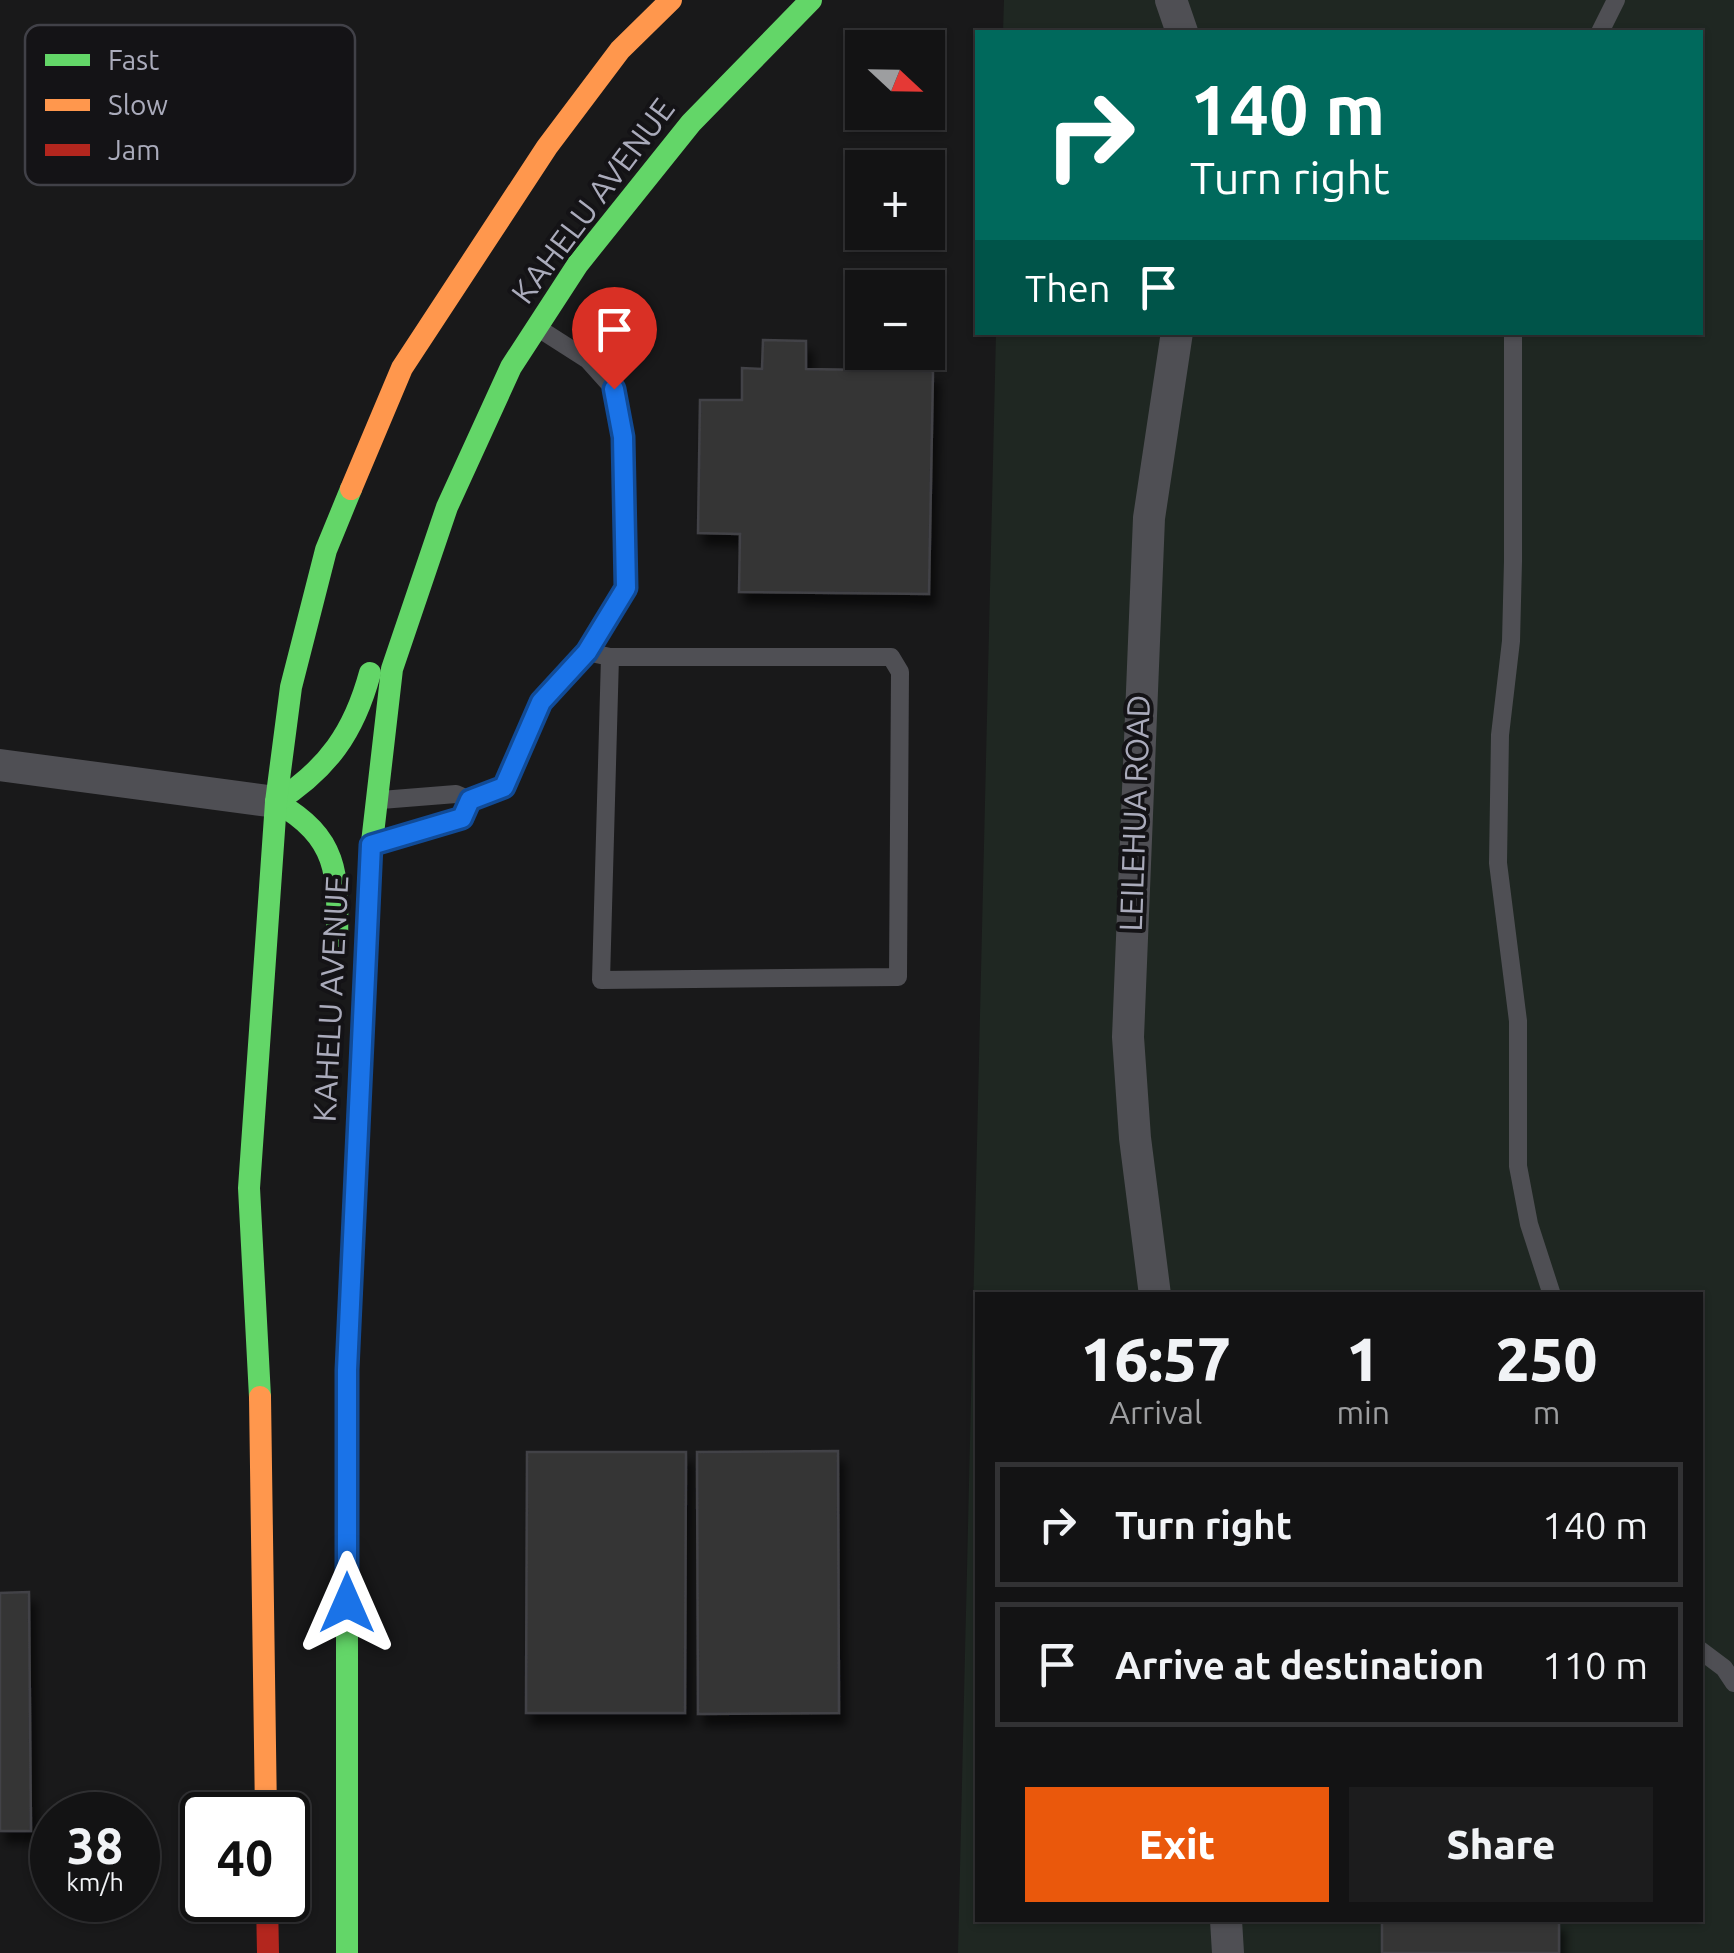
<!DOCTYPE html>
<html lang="en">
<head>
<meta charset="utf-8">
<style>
	:root { --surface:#131314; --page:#1c1c1d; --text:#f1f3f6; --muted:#9d9ea0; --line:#323234; --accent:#ea580c }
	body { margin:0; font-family:Ubuntu,sans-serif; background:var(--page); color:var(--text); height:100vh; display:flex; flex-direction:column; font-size:38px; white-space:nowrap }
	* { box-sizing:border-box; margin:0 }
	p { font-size:32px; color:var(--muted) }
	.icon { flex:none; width:55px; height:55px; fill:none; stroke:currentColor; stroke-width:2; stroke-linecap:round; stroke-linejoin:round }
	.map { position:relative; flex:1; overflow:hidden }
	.details { position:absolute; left:975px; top:1292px; width:728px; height:630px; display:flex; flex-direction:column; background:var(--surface); border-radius:0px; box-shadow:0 2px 8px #0004,0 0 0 2px var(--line) }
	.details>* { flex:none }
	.top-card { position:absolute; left:975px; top:30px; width:728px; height:305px; border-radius:0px; box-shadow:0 2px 8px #0004,0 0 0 2px var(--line); background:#00695c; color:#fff; overflow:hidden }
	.needle { width:65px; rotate:112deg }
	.tools { position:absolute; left:845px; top:30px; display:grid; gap:20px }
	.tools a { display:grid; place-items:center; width:100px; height:100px; border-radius:0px; background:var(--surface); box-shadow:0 2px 8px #0004,0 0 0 2px var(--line); font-size:50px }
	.speed { position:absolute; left:30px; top:1792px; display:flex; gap:20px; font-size:50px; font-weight:700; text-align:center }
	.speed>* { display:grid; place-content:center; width:130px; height:130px; border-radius:50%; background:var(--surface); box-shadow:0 2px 8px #0004,0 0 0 2px var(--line); line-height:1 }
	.speed small { font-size:25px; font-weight:400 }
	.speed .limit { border:5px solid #111; border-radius:15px; background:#fff; color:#111 }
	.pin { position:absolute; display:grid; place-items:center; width:85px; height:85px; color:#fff; margin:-102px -42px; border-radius:50% 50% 50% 0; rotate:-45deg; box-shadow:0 0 10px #0007 }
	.pin .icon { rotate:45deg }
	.me { position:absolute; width:110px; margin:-55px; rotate:0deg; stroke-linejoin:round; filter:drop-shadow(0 0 8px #0008) }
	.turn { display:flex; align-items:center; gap:35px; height:210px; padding:0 50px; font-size:45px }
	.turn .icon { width:130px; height:130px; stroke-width:2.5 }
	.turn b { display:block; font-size:70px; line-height:85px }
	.then { display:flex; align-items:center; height:95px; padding:0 50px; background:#0003; gap:20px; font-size:38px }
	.eta { display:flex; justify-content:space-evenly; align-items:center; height:170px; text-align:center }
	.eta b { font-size:60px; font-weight:800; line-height:70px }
	.primary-button { display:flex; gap:20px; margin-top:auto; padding:20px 50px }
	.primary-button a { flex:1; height:115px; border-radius:0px; background:var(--accent); color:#fff; font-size:40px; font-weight:800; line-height:115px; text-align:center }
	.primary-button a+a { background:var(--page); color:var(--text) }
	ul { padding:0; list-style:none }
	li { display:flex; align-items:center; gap:30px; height:125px; margin:0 20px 15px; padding:0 30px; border:5px solid var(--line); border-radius:0px }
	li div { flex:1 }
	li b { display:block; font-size:38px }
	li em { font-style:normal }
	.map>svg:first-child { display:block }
	.green { fill:#1f2722; fill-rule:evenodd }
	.building { fill:#343436; stroke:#424246; stroke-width:2.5; filter:url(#shadow) }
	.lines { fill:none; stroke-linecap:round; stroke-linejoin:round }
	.lane { stroke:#4f4f54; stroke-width:18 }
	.street { stroke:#4f4f54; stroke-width:32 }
	.fast { stroke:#63d668; stroke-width:22 }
	.slow { stroke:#ff974d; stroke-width:22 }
	.jam { stroke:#b3261e; stroke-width:22 }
	.route-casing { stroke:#114b97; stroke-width:25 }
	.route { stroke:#1a73e8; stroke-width:18 }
	.labels { text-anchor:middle; stroke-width:8; stroke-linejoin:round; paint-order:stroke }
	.street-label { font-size:32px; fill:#aaabbb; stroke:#141316 }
	.key { fill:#141316; stroke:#414148; stroke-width:2.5 }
	.key-label { font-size:28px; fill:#aaabbb }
</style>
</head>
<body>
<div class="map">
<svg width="1734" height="1953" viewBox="0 0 1734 1953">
	<defs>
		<filter id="shadow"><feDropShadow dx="6" dy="11" stdDeviation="5" flood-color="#0009"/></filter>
	</defs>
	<rect width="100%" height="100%" fill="#19191a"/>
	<!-- green -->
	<path class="green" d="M1004 0H1734V1953H958L996 333 1700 332V32H1003ZM978 1295H1700V1920H978Z"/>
	<!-- building -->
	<g class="building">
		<polygon points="763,340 806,341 806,369 933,371 929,594 739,592 740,534 698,533 700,400 742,400 742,368 762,369"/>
		<polygon points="838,1451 839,1713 698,1714 697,1452"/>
		<polygon points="527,1452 686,1452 685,1713 526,1713"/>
		<polygon points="29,1592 31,1831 0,1831 0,1593"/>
		<rect x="1382" y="1920" width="177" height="33"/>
	</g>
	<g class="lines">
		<!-- lane -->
		<g class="lane">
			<polyline points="1600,32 1616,0"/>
			<polyline points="1513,332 1513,561 1511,641 1500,735 1498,863 1518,1021 1518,1166 1529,1224 1552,1295"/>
			<polyline points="587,652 610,657 891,657 900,672 898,977 601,980 610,657"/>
			<polyline points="470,800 504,787 541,702 587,652 626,588 623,437 614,389 588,360 538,328"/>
			<polyline points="377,844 462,817 470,800 456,794 381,800"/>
			<polyline points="1700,1650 1724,1668 1734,1683"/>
		</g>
		<!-- street -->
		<g class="street">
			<polyline points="1171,0 1182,32"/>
			<polyline points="0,765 276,802"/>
			<polyline points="1155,1295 1135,1138 1128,1037 1149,518 1177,332"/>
			<polyline points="1226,1920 1228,1953"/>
		</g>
		<!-- fast -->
		<g class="fast">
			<path d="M276 802C341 839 338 876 337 945"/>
			<path d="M276 802C328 769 354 732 370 673"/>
			<polyline points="370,860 392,669 447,507 511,367 578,264 691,123 811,0"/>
			<polyline points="260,1397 249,1188 276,802 291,687 326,550 351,489"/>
			<polyline points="347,1953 347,1369 360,1094"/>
		</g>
		<!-- slow -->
		<g class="slow">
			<polyline points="351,489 402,368 547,147 620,50 671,0"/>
			<polyline points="260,1397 266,1815"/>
		</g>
		<!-- jam -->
		<g class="jam">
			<polyline points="360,1094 370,860"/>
			<polyline points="267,1900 268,1953"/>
		</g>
	</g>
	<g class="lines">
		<defs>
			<polyline id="route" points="347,1603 347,1370 371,845 462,818 470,800 504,787 541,702 587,652 626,588 623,437 614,389"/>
		</defs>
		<!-- route casing -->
		<use href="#route" class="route-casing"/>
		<!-- route -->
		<use href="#route" class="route"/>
	</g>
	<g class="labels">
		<!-- street labels -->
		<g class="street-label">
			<text transform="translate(593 201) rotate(-53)" y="11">KAHELU AVENUE</text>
			<text transform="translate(1135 813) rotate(-88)" y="11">LEILEHUA ROAD</text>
			<text transform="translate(331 999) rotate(-87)" y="11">KAHELU AVENUE</text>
		</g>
	</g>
	<!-- legend -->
	<rect x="25" y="25" width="330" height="160" rx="15" class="key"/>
	<rect x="45" y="54" width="45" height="12" fill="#63d668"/>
	<rect x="45" y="99" width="45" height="12" fill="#ff974d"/>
	<rect x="45" y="144" width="45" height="12" fill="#b3261e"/>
	<g class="key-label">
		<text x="108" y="70">Fast</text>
		<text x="108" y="115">Slow</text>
		<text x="108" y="160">Jam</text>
	</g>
</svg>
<div class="tools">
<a><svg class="needle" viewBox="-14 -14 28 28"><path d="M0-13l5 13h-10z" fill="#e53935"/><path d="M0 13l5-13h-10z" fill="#9d9ea0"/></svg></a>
<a>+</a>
<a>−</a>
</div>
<div class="speed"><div>38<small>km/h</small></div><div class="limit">40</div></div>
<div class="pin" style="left:614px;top:389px;background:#d93025"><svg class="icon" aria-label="arrive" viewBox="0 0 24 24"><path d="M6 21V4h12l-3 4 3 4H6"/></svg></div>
<svg class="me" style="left:347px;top:1603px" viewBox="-20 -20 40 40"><path d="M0-17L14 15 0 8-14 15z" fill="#1a73e8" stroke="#fff" stroke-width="4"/></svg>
<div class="top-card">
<div class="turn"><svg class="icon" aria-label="right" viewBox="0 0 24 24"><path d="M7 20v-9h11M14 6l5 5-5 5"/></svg><div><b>140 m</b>Turn right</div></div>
<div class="then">Then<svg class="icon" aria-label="arrive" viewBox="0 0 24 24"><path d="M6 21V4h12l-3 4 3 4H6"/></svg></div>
</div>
<section class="details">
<div class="eta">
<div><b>16:57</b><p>Arrival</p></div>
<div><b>1</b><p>min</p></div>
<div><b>250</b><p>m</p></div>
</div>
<ul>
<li><svg class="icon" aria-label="right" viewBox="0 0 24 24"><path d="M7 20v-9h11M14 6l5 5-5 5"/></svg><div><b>Turn right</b></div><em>140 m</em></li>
<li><svg class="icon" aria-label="arrive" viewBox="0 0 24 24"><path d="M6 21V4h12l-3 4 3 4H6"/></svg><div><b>Arrive at destination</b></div><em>110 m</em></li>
</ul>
<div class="primary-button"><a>Exit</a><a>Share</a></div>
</section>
</div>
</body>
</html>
